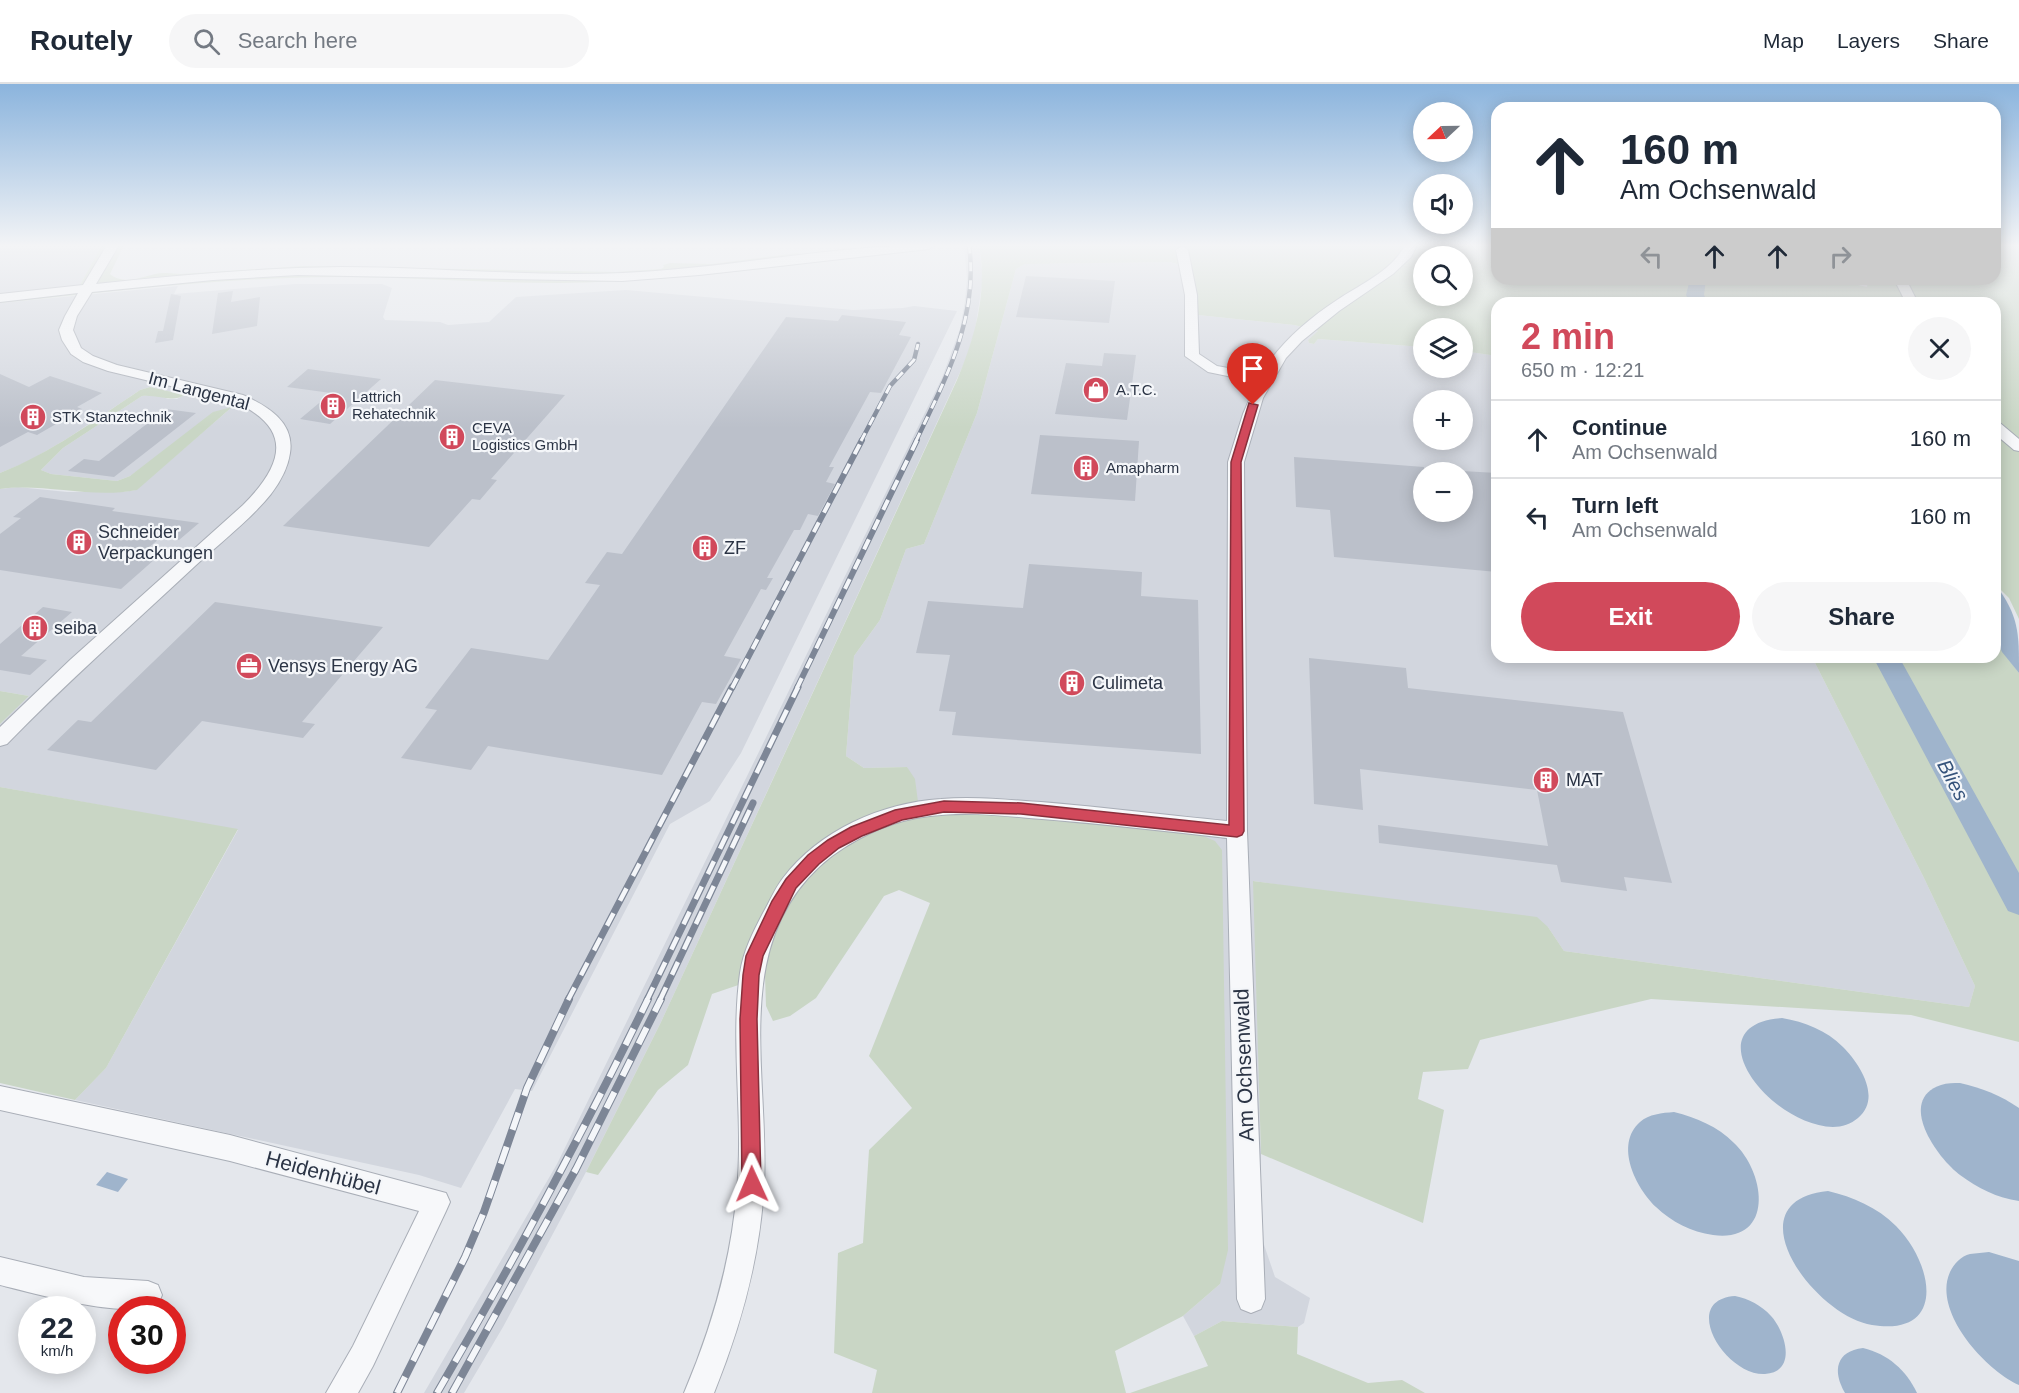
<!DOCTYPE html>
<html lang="en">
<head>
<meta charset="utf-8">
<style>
	:root { --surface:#fff; --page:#f6f6f7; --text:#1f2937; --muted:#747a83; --line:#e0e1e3; --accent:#d1495b }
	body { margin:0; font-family:Arial,sans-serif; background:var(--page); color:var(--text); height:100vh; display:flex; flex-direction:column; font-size:22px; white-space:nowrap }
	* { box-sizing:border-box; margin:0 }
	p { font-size:20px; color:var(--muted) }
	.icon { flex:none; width:33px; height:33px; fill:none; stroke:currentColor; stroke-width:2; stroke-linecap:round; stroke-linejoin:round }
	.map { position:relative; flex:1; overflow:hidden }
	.drawer { position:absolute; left:1491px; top:213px; width:510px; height:366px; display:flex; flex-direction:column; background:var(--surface); border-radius:18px; box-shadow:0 3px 15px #0003 }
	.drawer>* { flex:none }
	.guide { position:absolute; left:1491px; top:18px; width:510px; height:183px; border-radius:18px; box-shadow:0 3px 15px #0003; background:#fff; color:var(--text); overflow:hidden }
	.needle { width:39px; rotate:248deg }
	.buttons { position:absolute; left:1413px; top:18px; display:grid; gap:12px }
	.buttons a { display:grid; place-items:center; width:60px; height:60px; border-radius:50%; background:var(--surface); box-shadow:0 3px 15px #0003; font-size:30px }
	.speed { position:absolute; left:18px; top:1212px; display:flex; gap:12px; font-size:30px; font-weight:700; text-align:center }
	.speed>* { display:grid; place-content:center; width:78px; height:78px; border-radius:50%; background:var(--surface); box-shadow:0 3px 15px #0003; line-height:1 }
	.speed small { font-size:15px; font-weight:400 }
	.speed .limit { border:9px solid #d22; background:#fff; color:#111 }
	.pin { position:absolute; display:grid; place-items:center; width:51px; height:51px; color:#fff; margin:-62px -26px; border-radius:50% 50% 50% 0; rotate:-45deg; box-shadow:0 0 6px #0007 }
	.pin .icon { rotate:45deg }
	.me { position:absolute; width:66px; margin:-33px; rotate:359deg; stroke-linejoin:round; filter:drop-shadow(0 0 4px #0008) }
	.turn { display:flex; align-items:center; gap:21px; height:126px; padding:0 30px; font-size:27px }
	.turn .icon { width:78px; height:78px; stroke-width:2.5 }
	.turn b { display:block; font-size:42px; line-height:51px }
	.lanes { display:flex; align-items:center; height:57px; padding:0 30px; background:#0003; justify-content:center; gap:30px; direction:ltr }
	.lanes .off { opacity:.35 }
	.round { display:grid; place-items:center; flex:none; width:63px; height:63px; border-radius:32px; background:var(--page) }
	.headline { display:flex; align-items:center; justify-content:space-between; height:102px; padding:0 30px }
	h1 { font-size:36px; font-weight:700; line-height:45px; color:var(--accent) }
	.action { display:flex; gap:12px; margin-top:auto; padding:12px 30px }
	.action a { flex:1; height:69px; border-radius:36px; background:var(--accent); color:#fff; font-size:24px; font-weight:700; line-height:69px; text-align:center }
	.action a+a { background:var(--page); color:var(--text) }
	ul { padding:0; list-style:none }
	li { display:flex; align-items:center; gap:18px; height:78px; padding:0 30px; border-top:2px solid var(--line) }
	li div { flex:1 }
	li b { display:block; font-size:22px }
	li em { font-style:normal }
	header { display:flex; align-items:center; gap:36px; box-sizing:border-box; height:84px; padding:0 30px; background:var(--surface); border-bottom:2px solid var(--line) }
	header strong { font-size:28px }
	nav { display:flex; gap:33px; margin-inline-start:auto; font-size:21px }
	.search { width:420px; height:54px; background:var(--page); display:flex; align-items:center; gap:15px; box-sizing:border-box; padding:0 21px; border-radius:33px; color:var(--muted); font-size:22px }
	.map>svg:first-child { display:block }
	.built { fill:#d2d6de; fill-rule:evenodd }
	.green { fill:#c9d6c5; fill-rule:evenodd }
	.water { fill:#9fb4cc }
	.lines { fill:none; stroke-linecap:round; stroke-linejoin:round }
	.river { fill:#9fb4cc; fill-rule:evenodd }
	.building { fill:#bbc0ca }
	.minor-casing { stroke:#a9aeb7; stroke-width:2 }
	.minor { fill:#f7f8fa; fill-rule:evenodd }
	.rail-far3-casing { stroke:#7d8696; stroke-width:4.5 }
	.rail-far2-casing { stroke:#7d8696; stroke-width:6 }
	.rail-far1-casing { stroke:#7d8696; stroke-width:7 }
	.rail-casing { stroke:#7d8696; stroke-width:8 }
	.rail-far3 { stroke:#f4f6f9; stroke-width:3; stroke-dasharray:9; stroke-linecap:butt }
	.rail-far2 { stroke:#f4f6f9; stroke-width:4; stroke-dasharray:11; stroke-linecap:butt }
	.rail-far1 { stroke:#f4f6f9; stroke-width:4.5; stroke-dasharray:14; stroke-linecap:butt }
	.rail { stroke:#f4f6f9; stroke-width:6; stroke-dasharray:18; stroke-linecap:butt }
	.route { fill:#d1495b; stroke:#882f3b; stroke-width:1.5 }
	.labels { text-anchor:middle; stroke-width:4.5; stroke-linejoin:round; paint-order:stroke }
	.far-poi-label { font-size:15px; fill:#2b3445; stroke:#f4f6f9; text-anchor:start }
	.street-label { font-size:18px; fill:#2b3445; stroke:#f4f6f9 }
	.poi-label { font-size:18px; fill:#2b3445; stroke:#f4f6f9; text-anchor:start }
	.water-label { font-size:20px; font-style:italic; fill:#34527a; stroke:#f4f6f9 }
	.near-street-label { font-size:21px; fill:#2b3445; stroke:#f4f6f9 }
</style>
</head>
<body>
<header>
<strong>Routely</strong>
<div class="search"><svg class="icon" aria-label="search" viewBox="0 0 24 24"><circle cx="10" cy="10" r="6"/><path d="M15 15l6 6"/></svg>Search here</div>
<nav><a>Map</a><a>Layers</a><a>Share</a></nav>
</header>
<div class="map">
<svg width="2019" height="1309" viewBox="0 0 2019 1309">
	<rect width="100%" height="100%" fill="#e4e7ec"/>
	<!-- built -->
	<g class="built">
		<polygon points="0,161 102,161 80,201 0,210"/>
		<polygon points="964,161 979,161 983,195 975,246 967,273 661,938 586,1088 503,1243 464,1309 424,1309 557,1080 942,294 960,245 965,217 967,195"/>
		<path d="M1169 178 1191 184 1198 231 1294 241 1319 247 1308 256 1309 259 1314 260 1318 255 1423 263 1424 284H1462L1463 267 1497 272V573H1812L1924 794 1975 902 1969 923 1564 867 1548 843 1254 797 1261 1070 1259 1146 1275 1193 1310 1214 1304 1239 1298 1243 1222 1237 1194 1252 1183 1232 1220 1200 1201 751 1006 731 920 733 907 683 864 684 846 672 854 572 880 536 906 465 924 460 977 329 1016 185 1025 180ZM1424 316H1462V356H1424ZM1424 388H1462V428H1424Z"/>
		<polygon points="295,200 382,200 392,204 383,233 385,236 440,238 448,241 489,238 516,213 626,206 853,226 903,224 914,222 957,227 741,669 710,717 670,740 532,1007 515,1005 461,1104 419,1091 75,1016 106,984 238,746 0,703 0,640 29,612 0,607 0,405 18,403 67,408 123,408 136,406 231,324 130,392 117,397 51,390 41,386 63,364 142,312 155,310 168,315 177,315 184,311 150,303 140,306 68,354 29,377 0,389 0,219 178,202 174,210"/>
	</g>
	<!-- green -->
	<g class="green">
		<path d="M102 161H124L110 190C127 204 148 188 166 189 171 189 176 190 181 190L303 182 615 188 661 185 664 183 663 181 670 179 712 180 798 169 803 180C722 190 641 198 559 199 484 199 410 193 336 193 224 193 111 208 0 219V210L80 201Z"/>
		<path d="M979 161H1497V195H1831L1867 203 1868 195H1995V161H2019V535L2009 514 1995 500V219H1497V272L1463 267 1462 244H1424L1423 263 1318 255 1314 260 1309 259 1308 256 1318 247 1294 241 1198 231 1191 184 1170 178 1025 180 1016 185 977 329 924 460 906 465 880 536 854 572 846 672 864 684 907 683 915 695 920 733 941 730 1006 731 1201 751 1215 757 1222 766 1228 1166 1220 1200 1183 1232 1115 1267 1126 1309H872L877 1286 834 1269 838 1169 863 1159 869 1066 912 1024 869 972 930 819 899 806 884 812 816 914 790 932 773 937 766 922 765 892 712 910 688 981 658 1006 598 1091 586 1088 661 938 957 296C975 253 988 208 979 161ZM1424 172H1462V212H1424Z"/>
		<path d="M150 303 185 311C171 319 157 310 142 312L63 364 41 386 51 390 117 397 130 392 213 328 232 323 137 406C91 415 45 399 0 405V389C51 369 95 336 140 306Z"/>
		<polygon points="1995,552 2003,568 2019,589 2019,958 1911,931 1651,915 1480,956 1468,985 1423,988 1418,1015 1444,1026 1423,1139 1261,1070 1253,797 1537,833 1548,843 1564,867 1969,923 1975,902 1924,794 1812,573 1995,573"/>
		<polygon points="0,607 29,612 0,640"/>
		<polygon points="0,703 238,745 106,984 75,1016 0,999"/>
		<polygon points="1222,1237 1298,1243 1297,1270 1368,1299 1402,1296 1425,1309 1130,1309 1208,1282 1194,1252"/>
	</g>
	<!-- water -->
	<g class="water">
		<path d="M1995 500C2019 532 2019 548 2019 589L2002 568 1995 552Z"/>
		<path d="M1782 934C1805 938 1826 946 1843 963 1860 980 1882 1014 1858 1034 1851 1040 1842 1043 1833 1043 1768 1041 1692 940 1782 934Z"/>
		<path d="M1960 999C1982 1004 2000 1011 2019 1024V1117C1997 1114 1978 1104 1960 1091 1937 1074 1896 1016 1941 1001 1947 999 1954 999 1960 999Z"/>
		<path d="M1674 1028C1697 1034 1717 1042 1734 1059 1766 1089 1775 1159 1713 1151 1691 1148 1672 1138 1656 1123 1636 1104 1614 1061 1640 1038 1649 1030 1662 1029 1674 1028Z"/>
		<polygon points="107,1088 128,1095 118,1108 96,1101"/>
		<path d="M1828 1107C1853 1113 1877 1123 1896 1142 1933 1179 1948 1253 1872 1241 1814 1232 1730 1117 1828 1107Z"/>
		<path d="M1989 1168 2019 1177V1301C1985 1286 1932 1227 1950 1188 1954 1180 1961 1172 1970 1170 1976 1169 1983 1169 1989 1168Z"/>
		<path d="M1735 1212C1749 1215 1761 1221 1771 1232 1785 1247 1798 1288 1765 1290 1725 1292 1679 1216 1735 1212Z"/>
		<path d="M1863 1264C1888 1270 1906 1286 1917 1309H1845C1832 1287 1836 1267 1863 1264Z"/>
	</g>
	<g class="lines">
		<!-- river -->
		<g class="river">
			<polygon points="1690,195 1706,195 1704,211 1708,219 1690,219 1686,211"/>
			<polygon points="1873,573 1899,573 2019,789 2019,831 2008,827"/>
		</g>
	</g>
	<!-- building -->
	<g class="building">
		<polygon points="1026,192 1115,197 1109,239 1016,233"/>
		<polygon points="233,207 231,218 260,213 257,242 212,250 218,209"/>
		<polygon points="171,210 181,212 173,256 155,259 158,247 163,247"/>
		<polygon points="842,231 906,238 899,251 911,253 881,309 870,308 829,383 834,383 826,398 835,400 818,432 808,430 800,446 794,446 767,494 773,494 766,506 761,505 724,572 741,575 716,620 702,618 662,691 488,662 471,686 401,674 437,626 425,624 471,564 548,576 600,501 585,499 607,468 622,470 786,233 838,237"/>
		<polygon points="1104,269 1136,271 1127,336 1055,330 1066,279 1102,282"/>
		<polygon points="308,285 381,295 330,340 300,335 331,309 287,303"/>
		<polygon points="0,290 29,303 50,292 102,309 77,323 82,325 37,351 28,348 0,363"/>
		<polygon points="435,296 565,311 491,395 497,396 480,416 472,415 429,463 283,442"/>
		<polygon points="166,325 196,329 114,393 68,387 84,375 99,377"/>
		<polygon points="1040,351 1139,357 1135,417 1031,410"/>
		<polygon points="1294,373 1424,383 1424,428 1462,428 1462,387 1497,389 1497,488 1334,473 1330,426 1296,423"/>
		<polygon points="40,413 115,424 112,427 199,439 179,456 161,453 138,473 155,475 121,505 0,486 0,450 21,434 13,433"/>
		<polygon points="1029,480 1142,488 1141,512 1198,516 1201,670 952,651 956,628 939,627 950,571 916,569 928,517 1023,524"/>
		<polygon points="215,518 383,543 302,638 315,640 303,654 202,637 156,686 47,666 78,636 91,638"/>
		<polygon points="43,523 72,528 21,572 47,576 30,591 0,586 0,560"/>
		<polygon points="1309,574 1406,584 1408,604 1623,628 1672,799 1624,793 1627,807 1561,798 1557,781 1379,759 1378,741 1548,762 1537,706 1360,685 1363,726 1314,720"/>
	</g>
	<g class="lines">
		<defs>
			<g id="minor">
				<path d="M107 161H119L96 200C178 191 259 184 341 183 435 183 529 193 623 189 727 185 830 161 935 161L929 165 699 191 622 197 298 191 213 196 92 208 77 232 73 246 81 264 93 272 117 281 243 311C267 322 295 338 290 369 288 384 280 398 271 410 249 437 221 458 195 482 132 541 67 598 7 660L0 662V643L70 576 243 421C284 380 294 344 233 317L108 287 83 278 71 270 62 256 59 246 65 232 78 209 0 218V210L83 201Z"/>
				<path d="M1405 161H1417L1411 173 1393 190 1339 227 1302 257 1286 274 1263 314 1244 378 1247 747 1265 1215 1261 1225 1251 1229 1241 1225 1237 1215 1227 754C1165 747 1104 740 1042 735 1005 732 968 727 930 732 894 736 861 751 832 772 727 853 770 989 764 1102 760 1174 741 1242 714 1309H684C712 1243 731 1178 737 1106 744 1034 730 961 740 889 743 868 753 848 763 829 770 817 775 804 783 794 820 746 881 719 941 715 974 712 1008 716 1041 718 1103 723 1165 731 1227 737L1228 378 1243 330 1257 298 1208 288 1185 272V211L1176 166 1182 162 1188 166 1197 211 1199 270 1217 282 1261 290C1279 260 1308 235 1337 216 1361 200 1392 187 1405 161Z"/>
				<polygon points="1894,195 1906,195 1918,219 1906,219"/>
				<polygon points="1995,338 2000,339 2019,355 2019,367 2014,366 1995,350"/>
				<polygon points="0,1002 230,1051 446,1109 450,1118 446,1127 373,1282 358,1309 326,1309 353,1262 419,1127 230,1077 0,1026"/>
				<path d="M0 1173 84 1193 148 1197 158 1201 162 1211 158 1221C124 1235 37 1210 0 1201Z"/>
			</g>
		</defs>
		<!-- minor casing -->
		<use href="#minor" class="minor-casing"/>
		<!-- minor -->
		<use href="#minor" class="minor"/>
		<defs>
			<g id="rail-far3">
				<polyline points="861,357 890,302 914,276 918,260"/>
				<path d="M916 357C946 294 979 233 969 161"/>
			</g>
			<g id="rail-far2">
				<polyline points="732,604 862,356"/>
				<polyline points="797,604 917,356"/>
			</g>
			<g id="rail-far1">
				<polyline points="568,916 732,603"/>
				<polyline points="647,916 798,603"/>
				<polyline points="660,916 753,719"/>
			</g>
			<g id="rail">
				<polyline points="397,1309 465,1173 484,1128 527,1004 569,915"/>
				<path d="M437 1309C512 1180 583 1049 648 915"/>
				<polyline points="452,1309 576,1085 661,915"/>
			</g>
		</defs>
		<!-- rail-far3 casing -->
		<use href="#rail-far3" class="rail-far3-casing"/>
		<!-- rail-far2 casing -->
		<use href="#rail-far2" class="rail-far2-casing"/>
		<!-- rail-far1 casing -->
		<use href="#rail-far1" class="rail-far1-casing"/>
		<!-- rail casing -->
		<use href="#rail" class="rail-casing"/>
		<!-- rail-far3 -->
		<use href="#rail-far3" class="rail-far3"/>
		<!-- rail-far2 -->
		<use href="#rail-far2" class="rail-far2"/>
		<!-- rail-far1 -->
		<use href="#rail-far1" class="rail-far1"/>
		<!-- rail -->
		<use href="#rail" class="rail"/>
	</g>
	<!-- sky -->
	<linearGradient id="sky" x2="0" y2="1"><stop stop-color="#8bb4dd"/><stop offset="0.47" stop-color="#f3f4f6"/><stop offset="1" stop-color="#f3f4f6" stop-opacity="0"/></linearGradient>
	<rect width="2019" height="344" fill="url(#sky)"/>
	<!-- route -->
	<polygon class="route" points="1249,319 1258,321 1241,378 1244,747 1242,751 1237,753 1021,730 944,728 902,736 862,752 839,764 819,780 796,804 763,872 759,891 757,935 761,1100 758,1106 752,1109 745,1106 742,1100 740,935 743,891 746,872 772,817 786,795 808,771 828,756 851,743 895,726 944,717 1021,719 1229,741 1231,378"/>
	<!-- icons -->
	<defs>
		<symbol id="shop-disc" viewBox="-11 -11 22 22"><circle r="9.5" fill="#d1495b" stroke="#f4f6f9"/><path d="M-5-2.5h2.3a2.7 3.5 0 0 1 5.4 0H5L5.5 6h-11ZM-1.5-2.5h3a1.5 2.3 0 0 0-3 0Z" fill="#fff"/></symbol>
		<symbol id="building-disc" viewBox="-11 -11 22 22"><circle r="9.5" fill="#d1495b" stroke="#f4f6f9"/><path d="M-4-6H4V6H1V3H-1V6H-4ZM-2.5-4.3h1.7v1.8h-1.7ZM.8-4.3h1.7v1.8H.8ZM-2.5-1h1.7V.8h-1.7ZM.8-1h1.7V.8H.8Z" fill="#fff"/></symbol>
		<symbol id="office-disc" viewBox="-11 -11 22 22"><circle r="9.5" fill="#d1495b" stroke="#f4f6f9"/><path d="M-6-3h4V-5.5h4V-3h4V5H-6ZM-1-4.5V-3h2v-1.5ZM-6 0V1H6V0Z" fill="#fff"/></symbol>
	</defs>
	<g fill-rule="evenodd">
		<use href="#shop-disc" x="1081" y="291" width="30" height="30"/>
		<use href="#building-disc" x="318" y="307" width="30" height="30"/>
		<use href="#building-disc" x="18" y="318" width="30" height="30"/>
		<use href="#building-disc" x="437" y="338" width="30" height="30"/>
		<use href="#building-disc" x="1071" y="369" width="30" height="30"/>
		<use href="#building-disc" x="64" y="443" width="30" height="30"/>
		<use href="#building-disc" x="690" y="449" width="30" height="30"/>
		<use href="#building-disc" x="20" y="529" width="30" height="30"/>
		<use href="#office-disc" x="234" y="567" width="30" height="30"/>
		<use href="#building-disc" x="1057" y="584" width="30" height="30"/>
		<use href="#building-disc" x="1531" y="681" width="30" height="30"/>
	</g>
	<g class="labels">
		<!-- far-poi labels -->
		<g class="far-poi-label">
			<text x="1116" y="311">A.T.C.</text>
			<text x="352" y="318">Lattrich<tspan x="352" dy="17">Rehatechnik</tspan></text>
			<text x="52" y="338">STK Stanztechnik</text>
			<text x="472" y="349">CEVA<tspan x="472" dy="17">Logistics GmbH</tspan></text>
			<text x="1106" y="389">Amapharm</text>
		</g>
		<!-- street labels -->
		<g class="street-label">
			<text transform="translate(199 307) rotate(15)" y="6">Im Langental</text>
		</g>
		<!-- poi labels -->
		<g class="poi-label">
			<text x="98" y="454">Schneider<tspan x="98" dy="21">Verpackungen</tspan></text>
			<text x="724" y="470">ZF</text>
			<text x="54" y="550">seiba</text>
			<text x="268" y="588">Vensys Energy AG</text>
			<text x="1092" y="605">Culimeta</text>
			<text x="1566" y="702">MAT</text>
		</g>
		<!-- water labels -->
		<g class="water-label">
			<text transform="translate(1953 696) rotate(62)" y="7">Blies</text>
		</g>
		<!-- near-street labels -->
		<g class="near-street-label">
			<text transform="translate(1244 981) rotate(-92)" y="7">Am Ochsenwald</text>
			<text transform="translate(323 1089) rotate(15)" y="7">Heidenhübel</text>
		</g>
	</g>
</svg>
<div class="buttons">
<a><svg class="needle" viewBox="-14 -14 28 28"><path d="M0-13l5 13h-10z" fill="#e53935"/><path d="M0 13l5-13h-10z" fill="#747a83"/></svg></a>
<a><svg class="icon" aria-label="sound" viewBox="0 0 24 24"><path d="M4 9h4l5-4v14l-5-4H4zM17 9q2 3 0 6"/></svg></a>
<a><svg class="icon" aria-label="search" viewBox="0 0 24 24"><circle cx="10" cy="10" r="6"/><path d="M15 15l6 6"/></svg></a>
<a><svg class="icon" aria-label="layers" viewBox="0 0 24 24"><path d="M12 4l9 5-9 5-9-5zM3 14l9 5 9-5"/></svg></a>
<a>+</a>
<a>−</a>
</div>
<div class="speed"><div>22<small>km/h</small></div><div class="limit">30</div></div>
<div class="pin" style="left:1253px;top:321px;background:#d93025"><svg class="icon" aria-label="arrive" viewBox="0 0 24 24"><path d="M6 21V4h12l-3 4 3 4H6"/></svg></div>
<svg class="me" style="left:752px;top:1100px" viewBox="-20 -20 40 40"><path d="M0-17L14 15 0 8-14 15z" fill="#d1495b" stroke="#fff" stroke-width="4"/></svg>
<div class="guide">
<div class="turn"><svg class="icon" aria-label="ahead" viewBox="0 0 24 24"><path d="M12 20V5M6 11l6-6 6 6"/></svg><div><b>160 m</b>Am Ochsenwald</div></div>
<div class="lanes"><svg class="icon off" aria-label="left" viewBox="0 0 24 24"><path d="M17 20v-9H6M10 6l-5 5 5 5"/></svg><svg class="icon" aria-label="ahead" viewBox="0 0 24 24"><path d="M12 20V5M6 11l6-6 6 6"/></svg><svg class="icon" aria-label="ahead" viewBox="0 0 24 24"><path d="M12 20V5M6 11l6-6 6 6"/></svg><svg class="icon off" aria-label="right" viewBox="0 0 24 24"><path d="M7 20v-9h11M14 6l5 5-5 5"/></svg></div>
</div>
<section class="drawer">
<div class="headline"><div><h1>2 min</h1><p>650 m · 12:21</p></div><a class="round"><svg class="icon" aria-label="close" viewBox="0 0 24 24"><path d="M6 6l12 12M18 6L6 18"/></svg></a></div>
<ul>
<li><svg class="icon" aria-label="ahead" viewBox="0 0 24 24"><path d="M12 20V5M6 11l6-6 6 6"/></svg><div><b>Continue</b><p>Am Ochsenwald</p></div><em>160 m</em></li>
<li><svg class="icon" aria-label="left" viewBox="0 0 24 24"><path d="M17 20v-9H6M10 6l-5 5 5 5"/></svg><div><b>Turn left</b><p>Am Ochsenwald</p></div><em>160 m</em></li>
</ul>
<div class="action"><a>Exit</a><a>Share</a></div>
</section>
</div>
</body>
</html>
